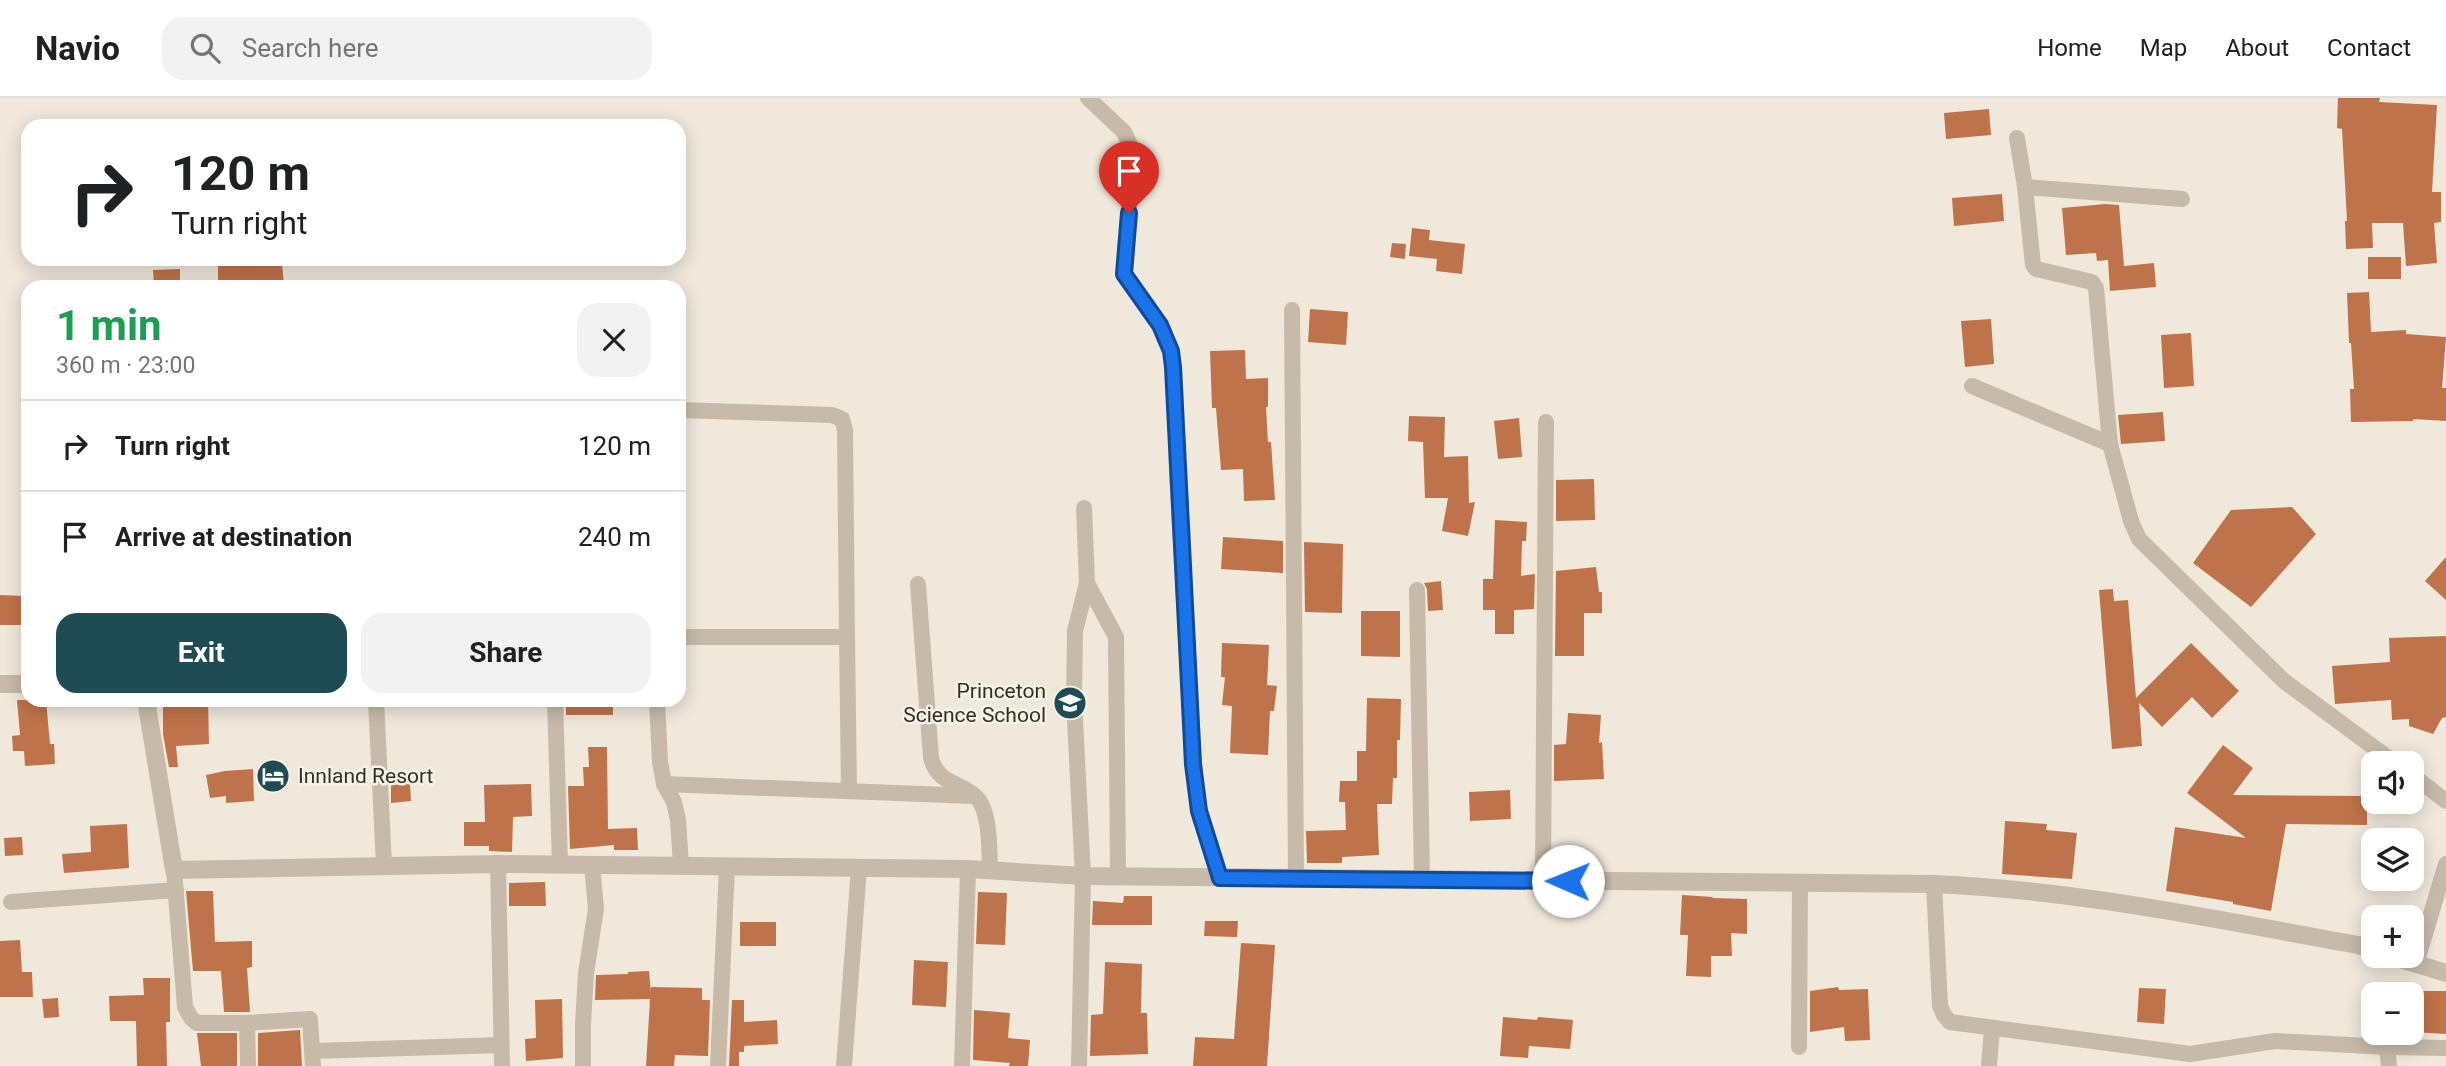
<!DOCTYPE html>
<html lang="en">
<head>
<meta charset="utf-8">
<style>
	:root { --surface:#fff; --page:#f2f2f2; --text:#202124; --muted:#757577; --line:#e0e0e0; --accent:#1f4b54 }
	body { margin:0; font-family:Roboto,sans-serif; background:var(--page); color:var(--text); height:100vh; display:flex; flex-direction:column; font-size:26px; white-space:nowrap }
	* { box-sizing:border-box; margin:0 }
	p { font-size:23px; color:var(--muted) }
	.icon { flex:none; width:38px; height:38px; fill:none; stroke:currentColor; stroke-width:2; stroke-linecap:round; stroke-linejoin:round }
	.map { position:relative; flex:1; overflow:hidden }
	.details { position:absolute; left:21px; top:182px; width:665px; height:427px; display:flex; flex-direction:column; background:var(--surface); border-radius:21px; box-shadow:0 4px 18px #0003 }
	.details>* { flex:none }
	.hud { position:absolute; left:21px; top:21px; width:665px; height:147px; border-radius:21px; box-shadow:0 4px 18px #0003; background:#fff; color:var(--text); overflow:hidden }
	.controls { position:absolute; left:2361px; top:653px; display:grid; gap:14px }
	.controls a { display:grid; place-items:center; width:63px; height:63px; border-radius:14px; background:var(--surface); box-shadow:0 4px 18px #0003; font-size:35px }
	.pin { position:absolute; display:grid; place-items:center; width:60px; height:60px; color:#fff; margin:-72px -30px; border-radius:50% 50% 50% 0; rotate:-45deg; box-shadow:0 0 7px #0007 }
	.pin .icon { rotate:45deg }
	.me { position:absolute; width:77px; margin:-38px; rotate:271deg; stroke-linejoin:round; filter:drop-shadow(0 0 5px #0008) }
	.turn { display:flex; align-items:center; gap:24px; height:147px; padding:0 35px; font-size:32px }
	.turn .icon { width:91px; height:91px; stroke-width:2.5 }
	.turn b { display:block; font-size:49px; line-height:60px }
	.round { display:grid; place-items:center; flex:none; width:74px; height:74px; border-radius:21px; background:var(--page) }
	.headline { display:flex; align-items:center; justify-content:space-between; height:119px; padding:0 35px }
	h1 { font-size:42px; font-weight:700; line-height:52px; color:#1e9e55 }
	.button { display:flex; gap:14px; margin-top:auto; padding:14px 35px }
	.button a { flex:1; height:80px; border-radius:21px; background:var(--accent); color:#fff; font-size:28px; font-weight:700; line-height:80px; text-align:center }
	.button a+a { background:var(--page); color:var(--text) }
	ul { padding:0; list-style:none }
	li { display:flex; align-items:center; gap:21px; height:91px; padding:0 35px; border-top:2px solid var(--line) }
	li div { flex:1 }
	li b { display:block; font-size:26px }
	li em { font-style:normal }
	header { display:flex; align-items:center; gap:42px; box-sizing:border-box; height:98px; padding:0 35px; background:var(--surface); border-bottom:2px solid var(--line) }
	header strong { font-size:33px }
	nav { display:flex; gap:38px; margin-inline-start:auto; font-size:24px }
	.search { width:490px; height:63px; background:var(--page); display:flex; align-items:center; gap:18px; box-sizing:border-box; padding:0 24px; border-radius:21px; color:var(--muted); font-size:26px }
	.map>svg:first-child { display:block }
	.building { fill:#bf734a }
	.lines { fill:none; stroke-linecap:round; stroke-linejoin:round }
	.minor { stroke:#c8baa8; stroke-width:16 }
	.tertiary { stroke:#c8baa8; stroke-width:18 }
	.route-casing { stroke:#114b97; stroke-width:18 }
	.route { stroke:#1a73e8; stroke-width:12 }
	.labels { text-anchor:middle; stroke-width:5; stroke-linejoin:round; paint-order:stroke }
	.poi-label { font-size:21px; fill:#352d28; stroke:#f8f2e7; text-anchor:end }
</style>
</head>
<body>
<header>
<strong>Navio</strong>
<div class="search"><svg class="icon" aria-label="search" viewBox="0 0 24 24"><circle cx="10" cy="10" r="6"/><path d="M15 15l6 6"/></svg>Search here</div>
<nav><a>Home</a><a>Map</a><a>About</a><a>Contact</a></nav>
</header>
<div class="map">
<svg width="2446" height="968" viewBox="0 0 2446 968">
	<rect width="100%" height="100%" fill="#f0e8db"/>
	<!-- building -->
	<g class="building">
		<polygon points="2338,0 2380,0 2379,4 2437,7 2432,94 2441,94 2441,124 2434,125 2437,165 2406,168 2403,125 2372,125 2373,150 2346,151 2345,123 2347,123 2342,31 2337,30"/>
		<polygon points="1989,11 1991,37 1946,41 1944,15"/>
		<polygon points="2002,96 2004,123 1954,128 1952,100"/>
		<polygon points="2105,106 2119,107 2124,168 2154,165 2156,189 2110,193 2108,162 2097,163 2096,155 2066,157 2062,110"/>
		<polygon points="1412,130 1430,132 1429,142 1465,146 1462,176 1436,173 1437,161 1409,158"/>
		<polygon points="1392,145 1406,146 1405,161 1390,159"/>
		<rect x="2368" y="159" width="33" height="22"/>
		<polygon points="218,161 247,161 247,167 282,165 284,187 218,189"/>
		<polygon points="180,171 180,189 154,189 153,172"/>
		<polygon points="2369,194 2371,234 2406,232 2406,236 2446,239 2442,290 2446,290 2446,323 2413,321 2413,323 2351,324 2350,291 2354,291 2351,245 2349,245 2347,195"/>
		<polygon points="1310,211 1348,214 1346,247 1308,244"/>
		<polygon points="1991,221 1994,266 1965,269 1961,223"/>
		<polygon points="2191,235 2194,288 2164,290 2161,237"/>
		<polygon points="1245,252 1246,281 1268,280 1268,309 1266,309 1268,344 1271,344 1275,402 1244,403 1243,371 1221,372 1216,310 1212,310 1210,253"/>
		<polygon points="2163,314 2165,343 2121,346 2118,317"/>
		<polygon points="1409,318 1445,319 1444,359 1468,358 1469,405 1475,404 1468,438 1442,433 1448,400 1425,400 1423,344 1408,343"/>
		<polygon points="1519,320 1522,359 1498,361 1494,323"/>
		<polygon points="1594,381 1595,422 1556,423 1556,382"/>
		<polygon points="2292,409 2316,436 2251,509 2193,465 2231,412"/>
		<polygon points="1495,422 1527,424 1526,443 1522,443 1521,478 1535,476 1534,511 1514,512 1514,536 1495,536 1495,512 1483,512 1483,481 1493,481"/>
		<polygon points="1223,439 1283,443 1283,475 1221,471"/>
		<polygon points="1304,444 1343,446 1342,515 1305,514"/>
		<polygon points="2446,459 2446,502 2425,483"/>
		<polygon points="1596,469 1599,494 1602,494 1602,515 1584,515 1584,558 1555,558 1556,473"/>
		<polygon points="1441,483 1443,512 1428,513 1427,491 1424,485"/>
		<polygon points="2113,491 2114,503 2128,502 2136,600 2191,545 2239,593 2212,620 2192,599 2162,629 2139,605 2142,648 2112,651 2099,492"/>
		<polygon points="0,497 25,498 24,527 0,527"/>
		<polygon points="1361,513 1400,513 1400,559 1361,558"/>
		<polygon points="2446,538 2446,619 2442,620 2433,636 2409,628 2409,621 2392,622 2391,602 2335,606 2332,568 2390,564 2389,540"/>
		<polygon points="1222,545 1269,547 1267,587 1277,588 1274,613 1270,613 1268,657 1230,655 1232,608 1222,607 1225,579 1221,579"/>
		<polygon points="1367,600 1401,601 1400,642 1397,642 1397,680 1393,680 1392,706 1377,706 1379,757 1342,759 1342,765 1307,765 1306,733 1346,732 1345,704 1339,704 1340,683 1357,683 1357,653 1366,653"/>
		<polygon points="17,602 46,602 50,646 54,646 55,666 25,668 24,653 13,653 12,638 20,637"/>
		<polygon points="163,602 208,602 209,646 176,648 178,669 169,669 163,636"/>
		<rect x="566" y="602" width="47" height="15"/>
		<polygon points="1568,615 1601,617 1599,645 1602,644 1604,681 1554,683 1554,647 1566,646"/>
		<polygon points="2223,647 2253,670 2233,697 2367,698 2367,727 2286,726 2271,813 2233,806 2233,804 2166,793 2175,729 2246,740 2187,695"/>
		<polygon points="588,649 607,649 608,731 637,730 638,752 614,752 614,747 570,751 568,688 584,688 583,669 589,669"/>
		<polygon points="253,671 254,703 226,705 226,698 210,700 206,677 225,673"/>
		<polygon points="410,686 411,703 391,705 391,687"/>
		<polygon points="531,686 532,718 513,719 512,754 489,753 489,748 464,748 464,724 485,724 484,687"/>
		<polygon points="1510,692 1511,721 1470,723 1469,694"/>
		<polygon points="2005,723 2047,726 2046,732 2077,735 2072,781 2002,776"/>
		<polygon points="127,726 129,770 64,775 62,756 91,754 90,728"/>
		<polygon points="22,739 23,757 5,758 4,740"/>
		<polygon points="545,784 546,808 509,808 509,785"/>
		<polygon points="186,793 213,793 215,844 252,843 252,869 247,870 250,914 224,914 221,873 193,873"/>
		<polygon points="978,794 1007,795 1005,847 976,846"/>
		<polygon points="1682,797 1713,799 1712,800 1747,801 1747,836 1731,835 1732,858 1711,858 1711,879 1686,878 1688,837 1680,837"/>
		<polygon points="1124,798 1152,798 1152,827 1092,827 1093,803 1123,805"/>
		<polygon points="1205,823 1238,823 1237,839 1204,838"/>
		<rect x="740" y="824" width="36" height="24"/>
		<polygon points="20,842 22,874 32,874 33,899 0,899 0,843"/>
		<polygon points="1241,845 1275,847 1267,968 1193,968 1195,939 1234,941"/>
		<polygon points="914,862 948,864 946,909 912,907"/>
		<polygon points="1105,864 1142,866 1141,915 1147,915 1148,956 1090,958 1091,917 1103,916"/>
		<polygon points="649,873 651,895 651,889 702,890 702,902 710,902 708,958 675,957 674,968 646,968 650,901 595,902 596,877 628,876 628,874"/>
		<polygon points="143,880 170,880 170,924 166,924 167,968 137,968 136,923 110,923 109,898 144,897"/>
		<polygon points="1838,889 1839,892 1868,891 1870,942 1845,943 1844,929 1810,934 1810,893"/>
		<polygon points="2139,890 2166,891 2164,926 2137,924"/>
		<polygon points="2412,893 2446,893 2446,936 2412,934"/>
		<polygon points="58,900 59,919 44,920 42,901"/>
		<polygon points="562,901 563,960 526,963 525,941 536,940 535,902"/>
		<polygon points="732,902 744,902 744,924 777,922 778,946 744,948 744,954 739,954 739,968 729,968"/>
		<polygon points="974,912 1010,915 1008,940 1030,942 1028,968 1009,968 1010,965 973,962"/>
		<polygon points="1503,919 1537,922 1538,919 1573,922 1570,951 1529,948 1528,960 1500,958"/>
		<polygon points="300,932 302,968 258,968 258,935"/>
		<polygon points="197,935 237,935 237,968 201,968"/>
	</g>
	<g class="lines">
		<!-- minor -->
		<g class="minor">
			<polyline points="1088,0 1124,34 1133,53 1124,175 1160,227 1171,253 1175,285 1177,373 1193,666 1199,713 1220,780"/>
			<polyline points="2017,40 2025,89 2033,167 2036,171 2092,184 2096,190 2110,346 2131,423 2139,441 2284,583 2395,665"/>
			<polyline points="2025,89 2182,101"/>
			<polyline points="1292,212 1296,780"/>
			<polyline points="1972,288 2110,346"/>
			<polyline points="679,312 832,317 842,321 845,332 847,539 679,539"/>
			<polyline points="1087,485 1116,539 1118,778"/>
			<path d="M918 486 931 660C938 686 958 683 975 698 991 712 989 752 990 772"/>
			<polyline points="1417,492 1422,781"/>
			<polyline points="847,539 849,693"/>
			<polyline points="376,602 384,768"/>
			<polyline points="555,602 560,767"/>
			<polyline points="657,602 660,664 664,686 674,704 678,722 681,768"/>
			<polyline points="2412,677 2446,703"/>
			<polyline points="664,686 973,698"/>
			<polyline points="498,766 502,968"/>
			<polyline points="174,772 185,909 191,920 197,925 247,925"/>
			<polyline points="1543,782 1546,324"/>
			<polyline points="1934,786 1940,908 1944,917 1950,924 2190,956 2275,943 2387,949 2446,950"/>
			<polyline points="11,804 176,792"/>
			<polyline points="2416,866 2446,766"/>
			<polyline points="1799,949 1800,784"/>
			<polyline points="2387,949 2389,968"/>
			<polyline points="313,953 501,947"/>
			<polyline points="248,968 247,925 310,921 313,968"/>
			<polyline points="583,968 583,926 586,875 596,811 592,767"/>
			<polyline points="718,968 727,769"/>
			<polyline points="844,968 859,770"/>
			<polyline points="962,968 968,771"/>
			<polyline points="1079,968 1083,778 1074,602 1075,533 1087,485 1084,410"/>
			<polyline points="1989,968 1992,930"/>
		</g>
		<!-- tertiary -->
		<g class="tertiary">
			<polyline points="0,586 28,586"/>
			<path d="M146 602 174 772 498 766 968 771 1083 778 1934 786C2077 792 2218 822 2358 847L2373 852"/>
			<polyline points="2390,858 2446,875"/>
		</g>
	</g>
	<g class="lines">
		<defs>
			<polyline id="route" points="1129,115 1124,176 1160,227 1171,253 1173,269 1193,666 1199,713 1220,780 1568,783"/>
		</defs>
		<!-- route casing -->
		<use href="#route" class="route-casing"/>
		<!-- route -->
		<use href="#route" class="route"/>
	</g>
	<!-- icons -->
	<defs>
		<symbol id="school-disc" viewBox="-11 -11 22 22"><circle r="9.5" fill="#1f4b54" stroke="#f8f2e7"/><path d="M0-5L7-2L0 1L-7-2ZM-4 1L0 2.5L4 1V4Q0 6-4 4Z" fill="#fff"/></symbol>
		<symbol id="hotel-disc" viewBox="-11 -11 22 22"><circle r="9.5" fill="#1f4b54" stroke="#f8f2e7"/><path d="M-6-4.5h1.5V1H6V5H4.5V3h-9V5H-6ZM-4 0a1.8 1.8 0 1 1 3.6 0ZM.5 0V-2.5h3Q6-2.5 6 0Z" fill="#fff"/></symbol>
	</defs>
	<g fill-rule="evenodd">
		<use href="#school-disc" x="1051" y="586" width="38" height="38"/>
		<use href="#hotel-disc" x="254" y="659" width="38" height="38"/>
	</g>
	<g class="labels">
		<!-- poi labels -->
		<g class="poi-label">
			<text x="1046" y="600">Princeton<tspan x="1046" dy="24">Science School</tspan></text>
			<text x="298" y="685" text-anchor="start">Innland Resort</text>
		</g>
	</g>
</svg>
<div class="controls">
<a><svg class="icon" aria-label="sound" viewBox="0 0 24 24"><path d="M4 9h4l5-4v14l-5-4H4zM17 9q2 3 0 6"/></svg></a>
<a><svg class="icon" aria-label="layers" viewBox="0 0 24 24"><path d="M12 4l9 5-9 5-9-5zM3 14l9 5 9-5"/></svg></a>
<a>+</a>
<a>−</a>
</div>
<div class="pin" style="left:1129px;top:115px;background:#d93025"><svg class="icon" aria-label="arrive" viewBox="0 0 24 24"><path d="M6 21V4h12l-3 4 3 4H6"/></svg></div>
<svg class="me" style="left:1568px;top:783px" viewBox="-20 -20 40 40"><circle r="19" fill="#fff"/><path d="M0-13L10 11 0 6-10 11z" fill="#1a73e8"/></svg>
<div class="hud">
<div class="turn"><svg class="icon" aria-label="right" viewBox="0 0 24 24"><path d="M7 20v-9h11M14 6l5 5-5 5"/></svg><div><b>120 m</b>Turn right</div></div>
</div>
<section class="details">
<div class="headline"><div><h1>1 min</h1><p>360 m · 23:00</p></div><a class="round"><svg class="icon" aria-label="close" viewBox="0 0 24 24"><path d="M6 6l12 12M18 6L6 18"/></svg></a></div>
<ul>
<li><svg class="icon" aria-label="right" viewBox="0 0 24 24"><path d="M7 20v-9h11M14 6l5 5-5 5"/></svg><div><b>Turn right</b></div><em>120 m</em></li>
<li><svg class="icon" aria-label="arrive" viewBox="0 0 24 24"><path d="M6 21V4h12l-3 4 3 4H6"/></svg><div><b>Arrive at destination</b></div><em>240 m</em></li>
</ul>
<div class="button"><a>Exit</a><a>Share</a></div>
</section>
</div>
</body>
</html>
